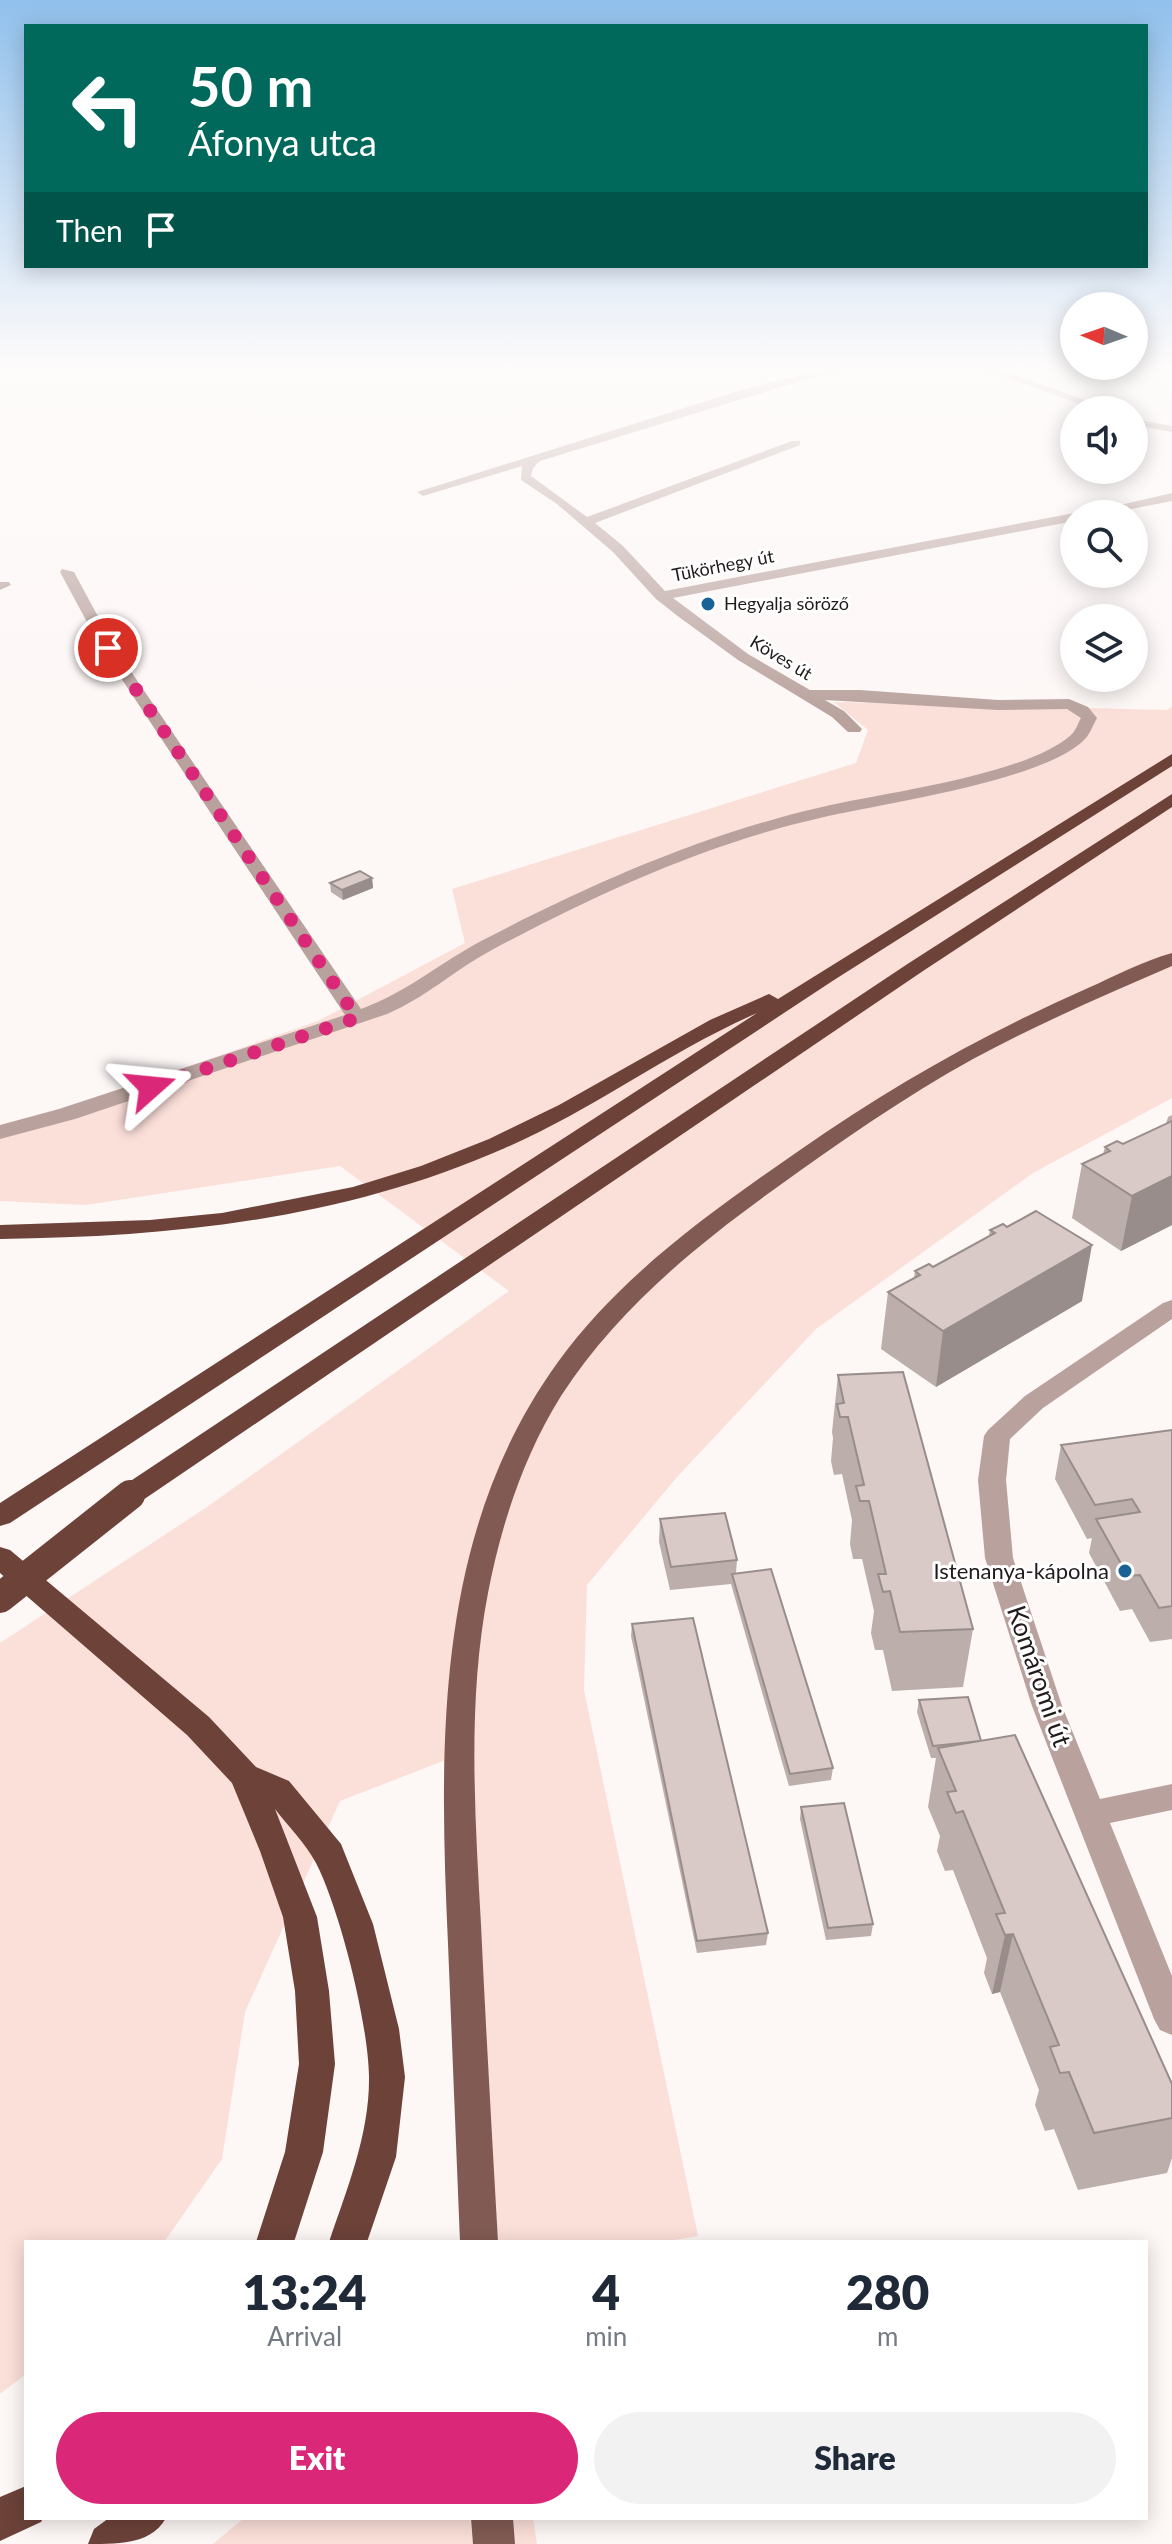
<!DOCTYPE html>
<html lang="en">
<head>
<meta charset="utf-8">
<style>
	:root { --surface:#fff; --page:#f2f2f3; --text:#1f2937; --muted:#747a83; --accent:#db2777 }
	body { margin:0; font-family:Lato,sans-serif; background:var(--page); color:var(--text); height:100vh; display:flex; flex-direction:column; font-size:30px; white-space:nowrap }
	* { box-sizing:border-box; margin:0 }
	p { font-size:26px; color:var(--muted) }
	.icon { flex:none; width:44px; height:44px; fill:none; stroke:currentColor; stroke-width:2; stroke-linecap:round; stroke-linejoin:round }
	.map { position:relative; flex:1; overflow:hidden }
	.side { position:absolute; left:24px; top:2240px; width:1124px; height:280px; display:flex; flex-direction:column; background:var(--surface); border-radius:0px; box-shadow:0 4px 20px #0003 }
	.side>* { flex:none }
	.top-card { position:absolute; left:24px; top:24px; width:1124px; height:244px; border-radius:0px; box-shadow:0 4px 20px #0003; background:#00695c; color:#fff; overflow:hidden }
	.needle { width:52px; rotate:272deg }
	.tools { position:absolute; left:1060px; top:292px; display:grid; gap:16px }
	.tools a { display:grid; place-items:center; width:88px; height:88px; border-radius:50%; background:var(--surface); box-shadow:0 4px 20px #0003; font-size:40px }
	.pin { position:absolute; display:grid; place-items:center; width:68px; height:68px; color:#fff; margin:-34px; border:4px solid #fff; border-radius:50%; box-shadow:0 2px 8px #0007 }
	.me { position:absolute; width:88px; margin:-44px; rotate:72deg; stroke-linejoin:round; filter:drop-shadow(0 0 6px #0008) }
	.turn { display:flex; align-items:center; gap:28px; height:168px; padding:0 32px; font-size:36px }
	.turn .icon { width:104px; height:104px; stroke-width:2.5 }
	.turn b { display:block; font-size:56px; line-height:68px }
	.then { display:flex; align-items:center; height:76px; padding:0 32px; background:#0003; gap:16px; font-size:30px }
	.eta { display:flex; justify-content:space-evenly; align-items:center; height:136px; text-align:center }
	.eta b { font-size:48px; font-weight:800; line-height:56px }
	.primary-button { display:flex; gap:16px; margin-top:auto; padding:16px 32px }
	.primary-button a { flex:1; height:92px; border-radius:48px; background:var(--accent); color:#fff; font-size:32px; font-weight:800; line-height:92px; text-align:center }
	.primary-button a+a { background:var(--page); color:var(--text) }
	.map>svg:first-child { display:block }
	.green { fill:#fbdfd9 }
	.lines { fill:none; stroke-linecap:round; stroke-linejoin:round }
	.street { fill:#b9a29d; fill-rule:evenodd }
	.primary { fill:#815b53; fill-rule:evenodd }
	.highway { fill:#6c4239; fill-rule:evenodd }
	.highway-bridge { stroke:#6c4239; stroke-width:30 }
	.wall { fill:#bbaeab }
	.shaded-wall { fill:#988d8b }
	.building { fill:#d9cac7; stroke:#988d8b; stroke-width:2 }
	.route { stroke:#db2777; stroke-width:14; stroke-dasharray:0 25.2 }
	.poi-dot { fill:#196296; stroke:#fff; stroke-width:3 }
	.labels { text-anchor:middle; stroke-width:6; stroke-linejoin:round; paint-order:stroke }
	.far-street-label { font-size:18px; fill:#211c1b; stroke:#fff }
	.far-poi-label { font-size:18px; fill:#211c1b; stroke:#fff; text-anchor:start }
	.poi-label { font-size:22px; fill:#211c1b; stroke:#fff; text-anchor:end }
	.near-street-label { font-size:26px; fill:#211c1b; stroke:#fff }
</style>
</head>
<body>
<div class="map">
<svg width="1172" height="2544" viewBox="0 0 1172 2544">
	<rect width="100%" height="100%" fill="#fdf7f6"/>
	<!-- green -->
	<g class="green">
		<polygon points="834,702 1167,710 1172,707 1172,1098 1033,1173 816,1329 677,1477 587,1585 584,1690 698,2236 663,2242 493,2242 466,1752 340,1801 245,2012 222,2159 164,2242 26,2242 26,2374 0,2394 0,1643 207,1507 509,1291 340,1166 86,1205 0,1201 0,1132 318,1021 465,943 452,889 856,763 868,730"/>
		<polygon points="244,2518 533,2518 537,2544 213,2544"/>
	</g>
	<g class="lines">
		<!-- street -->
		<g class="street">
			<path d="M840 364H856L540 461 533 468 531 476 587 517 792 441H800V445L595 523 623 546 665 591 1074 513 1077 514H1074V521L673 598 748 654 810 690H860L998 700 1069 699 1088 707 1097 718C1093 725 1090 734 1085 739 1045 781 880 804 820 818 705 844 594 895 490 951 455 970 425 998 387 1014L75 1119 0 1139V1125L59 1109 345 1015 101 648 60 572 62 569 74 572 115 648 361 1009C406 993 441 962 483 940 591 884 703 834 822 807 882 793 1029 775 1072 734 1076 730 1078 723 1081 718L1067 709 998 710 825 700 844 711 862 729 860 732H848L832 717 738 660 679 617 656 599 613 552 557 504 521 480 522 466 423 496 417 492 735 392Z"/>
			<polygon points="972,364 986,364 1112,410 1095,410"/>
			<polygon points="1134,419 1172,426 1172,432 1134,425"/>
			<polygon points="1172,493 1172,501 1106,514 1081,514"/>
			<polygon points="0,582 9,582 11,585 0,590"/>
			<polygon points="1172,1300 1172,1319 1043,1408 1010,1439 1006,1480 1013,1558 1062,1706 1100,1799 1172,1784 1172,1810 1110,1823 1172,1976 1172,2035 1160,2030 1154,2019 1032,1706 985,1558 978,1480 984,1436 988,1430 1025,1396 1163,1303"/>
		</g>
		<!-- primary -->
		<g class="primary">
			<path d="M1172 953V966C1105 995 1038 1024 973 1059 904 1097 840 1142 776 1188 695 1246 616 1311 561 1396 524 1455 501 1525 488 1593 467 1702 475 1815 481 1925 486 2031 492 2136 498 2242H460C456 2143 452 2043 448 1944 439 1743 434 1533 558 1362 621 1275 712 1211 800 1150 891 1086 986 1033 1088 988 1115 976 1143 961 1172 953Z"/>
			<polygon points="471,2518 513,2518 515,2544 473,2544"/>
		</g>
		<!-- highway -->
		<g class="highway">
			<path d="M1172 754V766L834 980 10 1523 0 1526V1503L757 1013C670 1051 593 1110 505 1148 344 1219 174 1237 0 1239V1225L150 1220 222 1213 353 1187 421 1166 489 1139 559 1105 710 1020 769 994 778 999Z"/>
			<polygon points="1172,794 1172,807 923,971 140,1502 130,1505 120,1502 116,1495 120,1488 909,963"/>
			<path d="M0 1547 10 1550 209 1717 256 1767 289 1781 341 1844 373 1924 399 2029 405 2077 396 2157 367 2242H329C347 2189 370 2133 369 2076 368 2022 340 1910 316 1863 306 1844 288 1826 275 1809L317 1917 329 1991 335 2064 323 2152 294 2242H256L285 2152 299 2064 295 1991 283 1917 260 1851 232 1783 187 1735 0 1573Z"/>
			<polygon points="26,2486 26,2518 43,2518 41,2522 0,2541 0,2497"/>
			<path d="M109 2518H166C151 2544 121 2544 88 2544L94 2529Z"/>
		</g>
		<!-- highway-bridge -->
		<polyline class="highway-bridge" points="0,1598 130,1495"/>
	</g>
	<!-- wall -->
	<g class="wall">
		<polygon points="372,878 373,888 343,900 331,892 330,883"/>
		<polygon points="1172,1115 1172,1225 1121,1251 1072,1218 1082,1164 1103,1154 1105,1147 1123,1144 1166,1124 1168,1117"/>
		<polygon points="990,1230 1082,1301 936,1387 881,1349 888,1292 914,1278 915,1271 933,1267 989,1236"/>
		<polygon points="838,1375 973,1629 963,1687 892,1691 883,1650 875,1650 871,1633 874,1611 862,1559 853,1559 850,1544 852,1520 842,1474 834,1475 831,1461 833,1438 832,1432"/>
		<polygon points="1172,1430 1172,1639 1150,1642 1132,1609 1120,1611 1089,1553 1092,1538 1087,1539 1055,1479 1061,1445"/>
		<polygon points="660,1519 737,1560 736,1573 833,1768 831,1780 789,1786 731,1584 670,1590 659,1542"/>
		<polygon points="632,1624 768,1933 766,1945 697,1953 631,1636"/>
		<polygon points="919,1700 981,1741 1172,2084 1172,2158 1167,2173 1078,2190 1054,2129 1045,2131 1035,2105 1039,2090 1000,1992 992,1994 984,1973 987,1958 953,1870 945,1871 937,1851 940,1836 928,1807 936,1758 931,1758 917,1712"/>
		<polygon points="801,1807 873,1924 871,1936 826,1940 800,1819"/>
	</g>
	<!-- shaded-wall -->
	<g class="shaded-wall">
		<polygon points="372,878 373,888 343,900 342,890"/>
		<polygon points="1172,1176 1172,1225 1121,1251 1132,1196"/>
		<polygon points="1092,1245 1082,1301 936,1387 943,1331"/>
		<polygon points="1013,1934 1000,1992 992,1994 1005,1935"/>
	</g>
	<!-- building -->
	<g class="building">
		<polygon points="360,871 372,878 342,890 330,883"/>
		<polygon points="1172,1121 1172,1176 1132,1196 1082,1164 1110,1151 1105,1147 1117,1141 1123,1144"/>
		<polygon points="1036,1211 1092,1245 943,1331 888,1292 920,1275 915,1271 929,1264 933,1267 995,1233 990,1230 1003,1224 1007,1227"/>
		<polygon points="903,1372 973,1629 900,1632 890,1591 883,1592 878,1574 886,1574 869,1501 860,1501 856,1486 864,1485 848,1417 840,1417 837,1404 844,1403 838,1375"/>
		<polygon points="1172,1430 1172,1606 1159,1608 1140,1575 1128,1576 1096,1519 1140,1512 1132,1499 1095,1505 1061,1445"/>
		<polygon points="725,1513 737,1560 671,1567 660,1519"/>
		<polygon points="771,1569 833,1768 790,1774 732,1574"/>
		<polygon points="693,1618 768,1933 697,1941 632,1624"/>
		<polygon points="968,1697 981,1741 933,1746 919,1700"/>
		<polygon points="1015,1735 1172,2084 1172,2118 1094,2133 1069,2072 1060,2073 1050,2047 1059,2045 1013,1934 1005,1935 996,1914 1005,1913 963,1811 956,1813 947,1792 956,1791 938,1748"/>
		<polygon points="844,1803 873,1924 828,1928 801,1807"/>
	</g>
	<!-- sky -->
	<linearGradient id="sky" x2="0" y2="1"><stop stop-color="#90c0ec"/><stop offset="0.51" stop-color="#fefbfb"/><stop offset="1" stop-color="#fefbfb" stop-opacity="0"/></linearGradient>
	<rect width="1172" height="720" fill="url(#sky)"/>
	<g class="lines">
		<!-- route -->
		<polyline class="route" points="108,648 357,1018 151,1087"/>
	</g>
	<!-- markers -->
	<g class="poi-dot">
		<circle cx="708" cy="604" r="8"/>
		<circle cx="1125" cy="1571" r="8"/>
	</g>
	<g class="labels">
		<!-- far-street labels -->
		<g class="far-street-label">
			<text transform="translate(723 566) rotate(-11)" y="6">Tükörhegy út</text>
			<text transform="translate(781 658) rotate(31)" y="6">Köves út</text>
		</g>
		<!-- far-poi labels -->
		<g class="far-poi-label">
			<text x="724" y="610">Hegyalja söröző</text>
		</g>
		<!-- poi labels -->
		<g class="poi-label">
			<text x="1109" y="1579">Istenanya-kápolna</text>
		</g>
		<!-- near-street labels -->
		<g class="near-street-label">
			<text transform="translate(1039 1676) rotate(71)" y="9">Komáromi út</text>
		</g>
	</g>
</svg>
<div class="tools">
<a><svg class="needle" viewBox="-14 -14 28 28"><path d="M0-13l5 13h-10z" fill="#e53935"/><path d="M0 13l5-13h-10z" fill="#747a83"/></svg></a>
<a><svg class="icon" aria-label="sound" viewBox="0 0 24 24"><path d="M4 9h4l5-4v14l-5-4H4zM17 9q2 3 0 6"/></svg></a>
<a><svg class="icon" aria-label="search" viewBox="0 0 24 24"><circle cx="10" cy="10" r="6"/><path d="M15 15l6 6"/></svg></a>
<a><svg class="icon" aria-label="layers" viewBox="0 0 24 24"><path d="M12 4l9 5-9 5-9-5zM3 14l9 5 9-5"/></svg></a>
</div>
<div class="pin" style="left:108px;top:648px;background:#d93025"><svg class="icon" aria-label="arrive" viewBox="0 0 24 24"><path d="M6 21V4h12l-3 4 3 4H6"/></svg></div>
<svg class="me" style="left:151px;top:1087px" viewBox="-20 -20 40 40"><path d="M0-17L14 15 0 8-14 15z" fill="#db2777" stroke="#fff" stroke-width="4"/></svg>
<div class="top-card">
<div class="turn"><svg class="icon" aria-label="left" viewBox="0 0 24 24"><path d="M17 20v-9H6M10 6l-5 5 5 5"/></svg><div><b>50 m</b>Áfonya utca</div></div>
<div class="then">Then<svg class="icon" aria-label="arrive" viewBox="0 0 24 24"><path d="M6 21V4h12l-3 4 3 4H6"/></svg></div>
</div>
<section class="side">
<div class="eta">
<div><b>13:24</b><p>Arrival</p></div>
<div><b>4</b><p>min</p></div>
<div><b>280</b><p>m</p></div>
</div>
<div class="primary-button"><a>Exit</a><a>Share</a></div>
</section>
</div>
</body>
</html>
